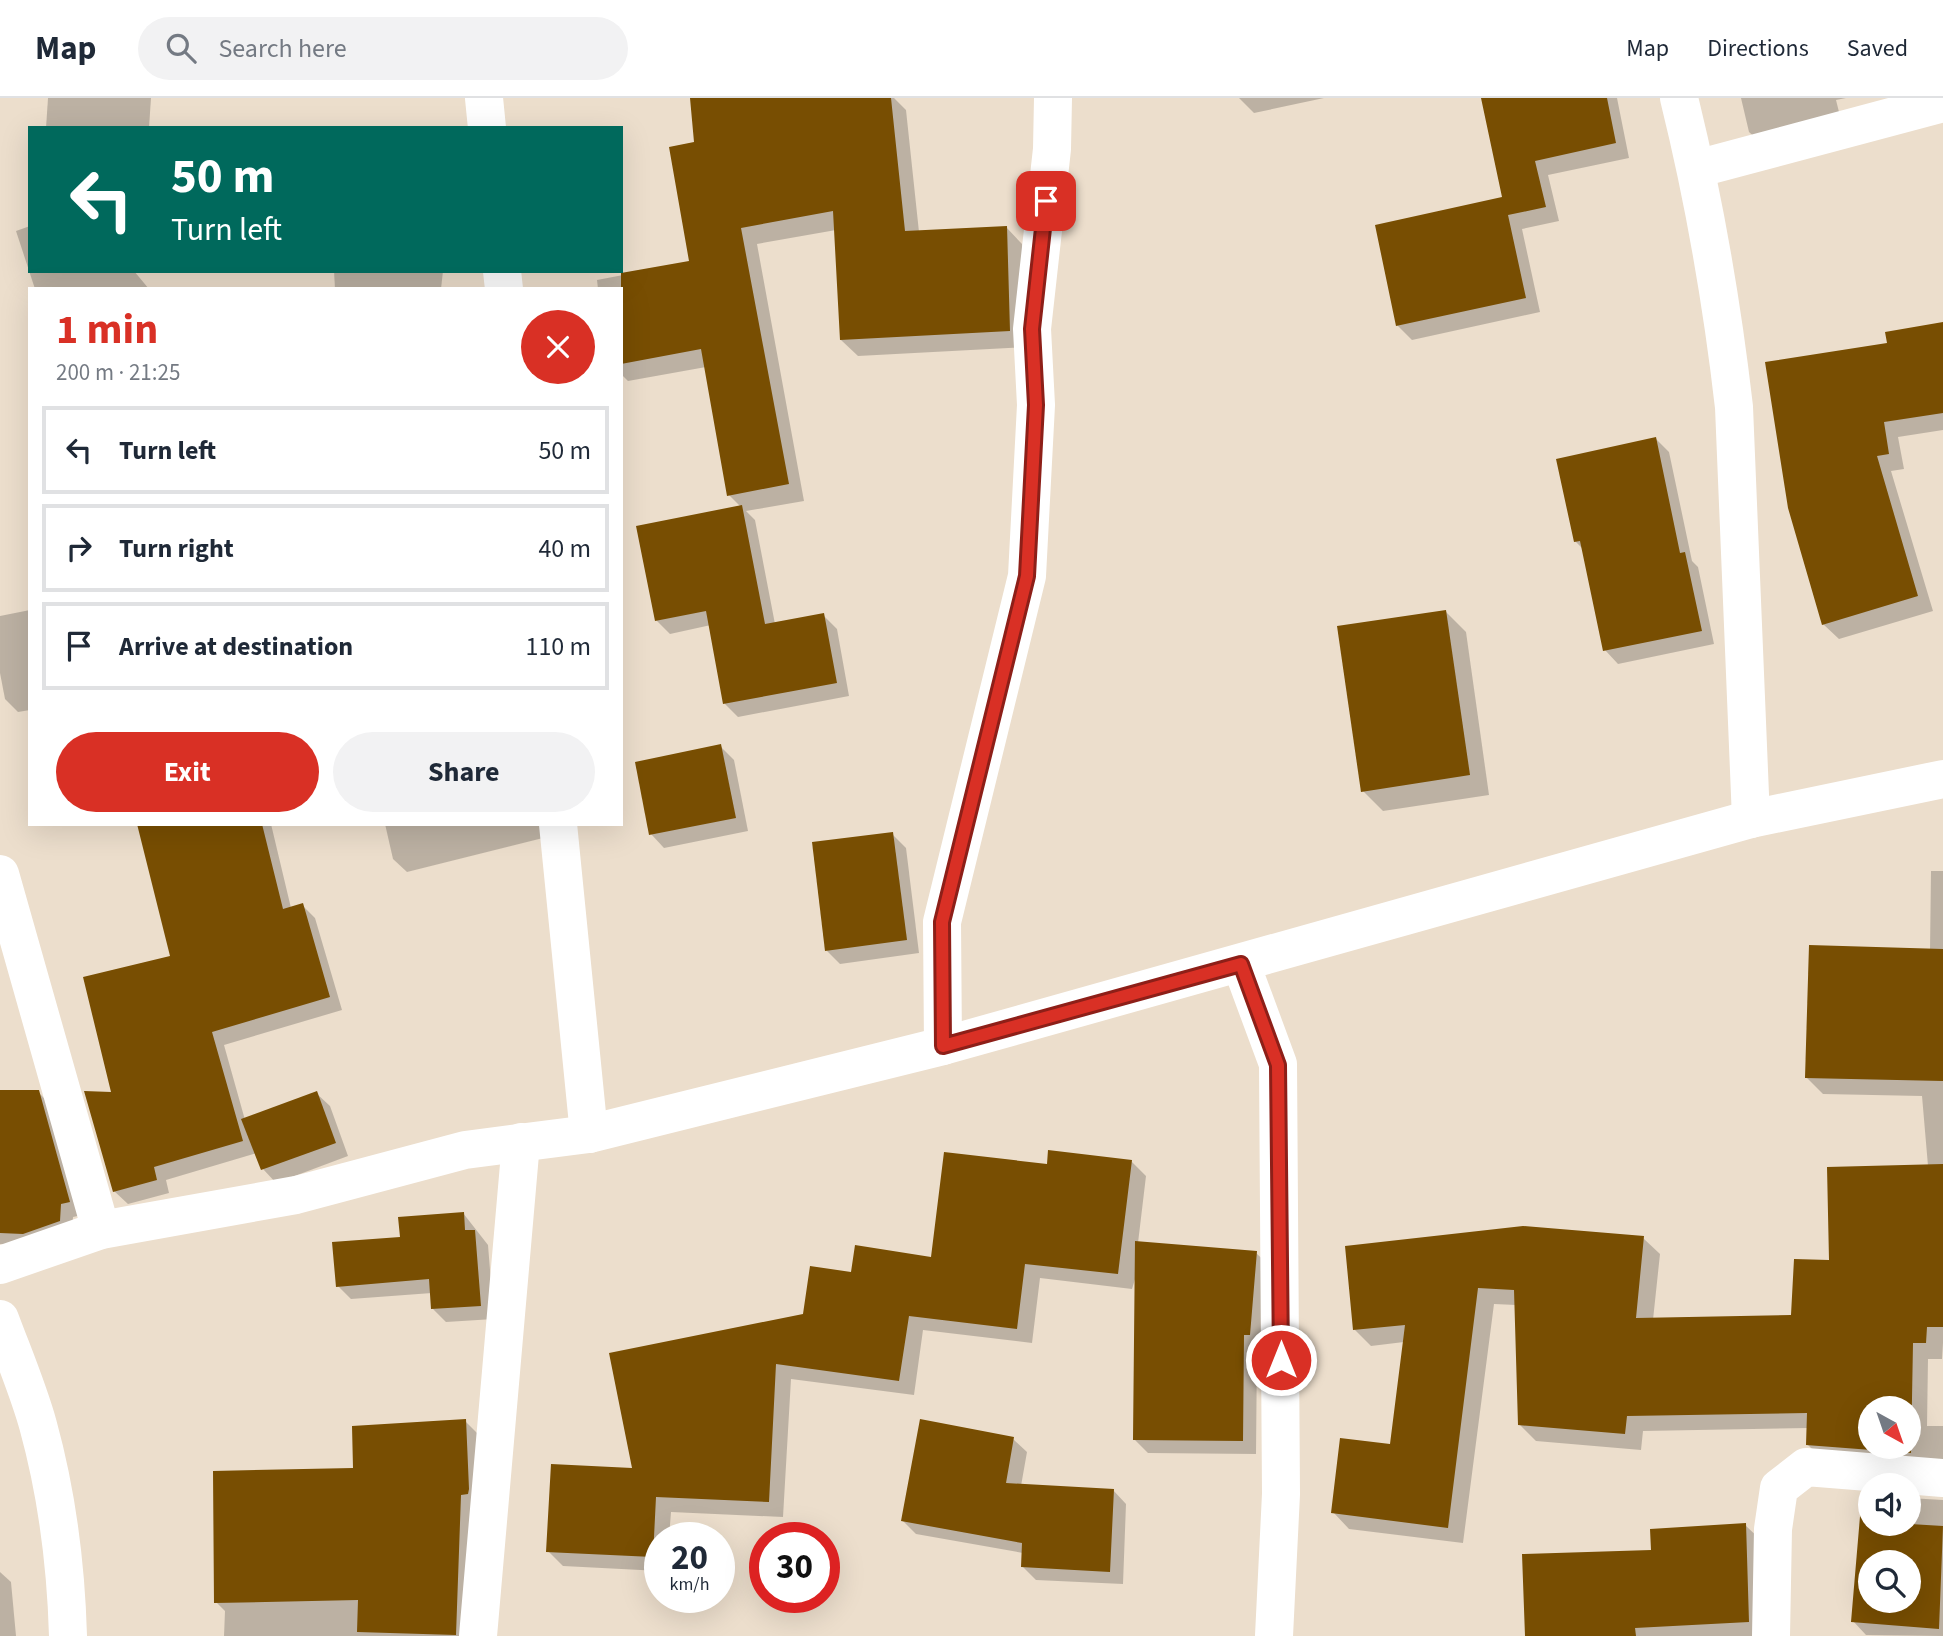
<!DOCTYPE html>
<html lang="en">
<head>
<meta charset="utf-8">
<style>
	:root { --surface:#fff; --page:#f2f2f3; --text:#1f2937; --muted:#747a83; --line:#e0e1e3; --accent:#d93025 }
	body { margin:0; font-family:"Source Sans 3",sans-serif; background:var(--page); color:var(--text); height:100vh; display:flex; flex-direction:column; font-size:26px; white-space:nowrap }
	* { box-sizing:border-box; margin:0 }
	p { font-size:23px; color:var(--muted) }
	.icon { flex:none; width:38px; height:38px; fill:none; stroke:currentColor; stroke-width:2; stroke-linecap:round; stroke-linejoin:round }
	.map { position:relative; flex:1; overflow:hidden }
	.details { position:absolute; left:28px; top:189px; width:595px; height:539px; display:flex; flex-direction:column; background:var(--surface); border-radius:0px; box-shadow:0 7px 28px #0002 }
	.details>* { flex:none }
	.banner { position:absolute; left:28px; top:28px; width:595px; height:147px; border-radius:0px; box-shadow:0 7px 28px #0002; background:#00695c; color:#fff; overflow:hidden }
	.needle { width:46px; rotate:140deg }
	.fabs { position:absolute; left:1858px; top:1298px; display:grid; gap:14px }
	.fabs a { display:grid; place-items:center; width:63px; height:63px; border-radius:50%; background:var(--surface); box-shadow:0 7px 28px #0002; font-size:35px }
	.speed { position:absolute; left:644px; top:1424px; display:flex; gap:14px; font-size:35px; font-weight:700; text-align:center }
	.speed>* { display:grid; place-content:center; width:91px; height:91px; border-radius:50%; background:var(--surface); box-shadow:0 7px 28px #0002; line-height:1 }
	.speed small { font-size:18px; font-weight:400 }
	.speed .limit { border:10px solid #d22; background:#fff; color:#111 }
	.pin { position:absolute; display:grid; place-items:center; width:60px; height:60px; color:#fff; margin:-30px; border-radius:14px; box-shadow:0 4px 10px #0006 }
	.me { position:absolute; width:77px; margin:-38px; rotate:0deg; stroke-linejoin:round; filter:drop-shadow(0 0 5px #0008) }
	.turn { display:flex; align-items:center; gap:24px; height:147px; padding:0 28px; font-size:32px }
	.turn .icon { width:91px; height:91px; stroke-width:2.5 }
	.turn b { display:block; font-size:49px; line-height:60px }
	.round { display:grid; place-items:center; flex:none; width:74px; height:74px; border-radius:37px; background:var(--page) }
	.headline { display:flex; align-items:center; justify-content:space-between; height:119px; padding:0 28px }
	h1 { font-size:42px; font-weight:700; line-height:52px; color:var(--accent) }
	.action { display:flex; gap:14px; margin-top:auto; padding:14px 28px }
	.action a { flex:1; height:80px; border-radius:42px; background:var(--accent); color:#fff; font-size:28px; font-weight:700; line-height:80px; text-align:center }
	.action a+a { background:var(--page); color:var(--text) }
	ul { padding:0; list-style:none }
	li { display:flex; align-items:center; gap:21px; height:88px; margin:0 14px 10px; padding:0 14px; border:4px solid var(--line); border-radius:0px }
	li div { flex:1 }
	li b { display:block; font-size:26px }
	li em { font-style:normal }
	header { display:flex; align-items:center; gap:42px; box-sizing:border-box; height:98px; padding:0 35px; background:var(--surface); border-bottom:2px solid var(--line) }
	header strong { font-size:33px }
	nav { display:flex; gap:38px; margin-inline-start:auto; font-size:24px }
	.search { width:490px; height:63px; background:var(--page); display:flex; align-items:center; gap:18px; box-sizing:border-box; padding:0 24px; border-radius:38px; color:var(--muted); font-size:26px }
	.map>svg:first-child { display:block }
	.shadow { fill:#0003; fill-rule:evenodd }
	.building { fill:#784e02; fill-rule:evenodd }
	.lines { fill:none; stroke-linecap:round; stroke-linejoin:round }
	.street { stroke:#fff; stroke-width:38 }
	.route-casing { stroke:#8d1f18; stroke-width:18 }
	.route { stroke:#d93025; stroke-width:12 }
</style>
</head>
<body>
<header>
<strong>Map</strong>
<div class="search"><svg class="icon" aria-label="search" viewBox="0 0 24 24"><circle cx="10" cy="10" r="6"/><path d="M15 15l6 6"/></svg>Search here</div>
<nav><a>Map</a><a>Directions</a><a>Saved</a></nav>
</header>
<div class="map">
<svg width="1943" height="1538" viewBox="0 0 1943 1538">
	<rect width="100%" height="100%" fill="#ecdecc"/>
	<!-- shadow -->
	<g class="shadow">
		<polygon points="48,0 151,0 149,30 46,30"/>
		<polygon points="692,0 894,0 906,12 919,134 1006,129 1022,146 1026,249 858,258 841,242 836,132 757,146 804,403 746,413 755,422 775,526 823,517 837,531 849,598 738,619 725,606 711,527 670,536 656,522 741,409 729,397 706,269 628,283 621,276 621,191 598,191 597,182 691,164 696,46"/>
		<polygon points="1239,0 1324,0 1254,15"/>
		<polygon points="1483,0 1617,0 1629,60 1548,77 1559,123 1522,131 1540,214 1412,242 1397,227 1504,101"/>
		<polygon points="1741,0 1846,0 1836,2 1842,26 1763,47 1749,34"/>
		<polygon points="30,128 30,173 134,173 149,191 35,191 16,133"/>
		<polygon points="334,173 443,173 441,191 335,191"/>
		<polygon points="1943,226 1943,332 1898,339 1904,371 1891,373 1933,513 1839,541 1823,526 1889,246"/>
		<polygon points="1656,341 1669,354 1692,463 1698,469 1714,546 1618,566 1605,552 1584,452 1575,443"/>
		<polygon points="30,512 30,612 18,614 5,601 0,575 0,518"/>
		<polygon points="1446,514 1466,534 1489,697 1383,713 1363,693"/>
		<polygon points="720,648 734,662 748,733 664,750 651,736"/>
		<polygon points="139,726 271,726 291,810 302,807 315,820 342,912 224,947 245,1022 316,995 330,1008 348,1058 276,1085 263,1071 257,1055 166,1082 169,1095 128,1106 114,1093 172,859"/>
		<polygon points="385,726 540,726 543,740 407,774 393,761"/>
		<polygon points="892,736 906,750 919,855 840,866 827,853"/>
		<path d="M1931 773H1943V1245L1942 1261H1928L1927 1328H1943V1372L1824 1363 1808 1347V1330L1643 1333 1641 1352 1536 1343 1520 1327 1516 1207 1494 1206 1463 1445 1349 1431 1333 1414 1391 1348 1404 1244 1371 1248 1355 1232 1347 1149 1643 1140 1660 1156 1653 1222 1793 1219 1831 1163 1928 1068 1922 998 1823 996 1807 980 1930 852ZM1871 1311H1909V1349H1871Z"/>
		<polygon points="0,993 38,994 51,1007 82,1117 73,1119 72,1136 36,1148 0,1146"/>
		<polygon points="1131,1063 1146,1078 1138,1145 1256,1155 1270,1168 1263,1250 1257,1249 1256,1356 1148,1355 1135,1342 1136,1178 1132,1191 1040,1180 1032,1245 923,1232 914,1297 791,1281 783,1419 671,1414 669,1440 660,1440 660,1473 563,1468 548,1453 853,1176 932,1161 1048,1068"/>
		<polygon points="463,1115 488,1147 494,1221 446,1224 433,1211 432,1195 351,1201 338,1188 402,1140"/>
		<polygon points="465,1323 481,1339 471,1538 224,1538 225,1513 216,1504 355,1372"/>
		<polygon points="1013,1341 1027,1354 1021,1388 1113,1392 1126,1406 1123,1486 1036,1482 1022,1468 1023,1455 916,1436 902,1422"/>
		<path d="M1909 1400 1943 1402V1538L1866 1537 1853 1523 1871 1426H1909ZM1871 1465H1909V1503H1871Z"/>
		<polygon points="1745,1427 1761,1442 1763,1538 1527,1538 1653,1453"/>
		<polygon points="0,1474 11,1484 16,1538 0,1538"/>
	</g>
	<!-- building -->
	<g class="building">
		<polygon points="690,0 891,0 905,133 1007,128 1010,233 840,242 833,113 741,130 789,386 727,398 701,251 621,266 621,175 689,163 669,49 694,44"/>
		<polygon points="1481,0 1607,0 1616,45 1535,63 1546,109 1508,117 1526,200 1396,228 1375,127 1502,99"/>
		<polygon points="1943,224 1943,315 1884,324 1889,356 1877,358 1918,498 1822,527 1788,410 1765,264 1887,245 1885,234"/>
		<polygon points="1656,339 1680,455 1685,454 1702,533 1603,553 1580,443 1574,444 1556,361"/>
		<polygon points="742,407 765,526 824,515 837,585 723,606 706,513 655,523 636,428"/>
		<polygon points="1446,512 1470,677 1361,694 1337,528"/>
		<polygon points="721,646 736,720 649,737 635,664"/>
		<polygon points="137,726 262,726 283,811 303,805 330,899 212,934 243,1043 154,1069 157,1082 113,1094 84,993 111,994 83,879 170,858"/>
		<polygon points="893,734 907,842 825,853 812,744"/>
		<polygon points="1809,847 1943,851 1943,983 1805,980"/>
		<polygon points="0,992 39,992 70,1104 61,1106 60,1123 23,1136 0,1135"/>
		<polygon points="317,993 336,1045 261,1072 241,1021"/>
		<polygon points="1048,1052 1132,1062 1118,1176 1025,1166 1017,1231 909,1218 899,1283 776,1266 769,1404 656,1399 653,1459 546,1454 551,1366 632,1370 609,1255 803,1216 810,1168 851,1174 855,1147 931,1159 944,1054 1047,1066"/>
		<path d="M1943 1066V1229H1927L1926 1245H1913L1911 1355 1806 1347 1807 1315 1627 1318 1625 1336 1518 1327 1514 1192 1478 1190 1448 1430 1331 1415 1340 1340 1390 1346 1405 1227 1353 1232 1345 1148 1523 1128 1644 1138 1636 1220 1791 1217 1794 1161 1829 1162 1827 1069ZM1871 1311H1909V1349H1871Z"/>
		<polygon points="464,1114 465,1132 475,1132 481,1208 431,1211 429,1181 336,1189 332,1144 400,1139 398,1119"/>
		<polygon points="1135,1143 1257,1153 1250,1237 1244,1237 1243,1343 1133,1342"/>
		<polygon points="466,1321 469,1391 468,1396 461,1397 456,1537 357,1534 358,1502 214,1505 213,1373 353,1370 352,1328"/>
		<polygon points="920,1321 1014,1339 1006,1385 1114,1391 1110,1474 1021,1469 1022,1445 901,1423"/>
		<path d="M1862 1395 1871 1396V1426H1909V1399L1910 1426 1943 1428 1939 1531 1851 1524ZM1871 1465H1909V1503H1871Z"/>
		<polygon points="1746,1425 1749,1524 1635,1530 1636,1538 1525,1538 1522,1456 1651,1452 1650,1431"/>
	</g>
	<g class="lines">
		<!-- street -->
		<g class="street">
			<polyline points="484,0 487,30"/>
			<path d="M1679 0C1704 101 1722 205 1734 309L1751 721"/>
			<polyline points="1696,71 1943,5"/>
			<polyline points="502,173 504,191"/>
			<polyline points="558,726 589,1036"/>
			<polyline points="0,776 101,1132"/>
			<polyline points="1241,866 1278,966 1281,1396 1274,1538"/>
			<polyline points="943,948 942,824 1027,478 1036,307 1032,231 1052,51 1053,0"/>
			<polyline points="0,1167 101,1132 296,1097 465,1052 589,1036 943,948 1751,721 1943,681"/>
			<path d="M0 1221C13 1256 28 1291 38 1327 57 1396 66 1467 68 1538"/>
			<polyline points="478,1538 521,1044"/>
			<polyline points="1771,1538 1773,1431 1779,1390 1806,1369 1943,1380"/>
		</g>
	</g>
	<g class="lines">
		<defs>
			<polyline id="route" points="1046,103 1032,231 1036,307 1027,478 942,824 943,948 1241,866 1278,967 1281,1262"/>
		</defs>
		<!-- route casing -->
		<use href="#route" class="route-casing"/>
		<!-- route -->
		<use href="#route" class="route"/>
	</g>
</svg>
<div class="fabs">
<a><svg class="needle" viewBox="-14 -14 28 28"><path d="M0-13l5 13h-10z" fill="#e53935"/><path d="M0 13l5-13h-10z" fill="#747a83"/></svg></a>
<a><svg class="icon" aria-label="sound" viewBox="0 0 24 24"><path d="M4 9h4l5-4v14l-5-4H4zM17 9q2 3 0 6"/></svg></a>
<a><svg class="icon" aria-label="search" viewBox="0 0 24 24"><circle cx="10" cy="10" r="6"/><path d="M15 15l6 6"/></svg></a>
</div>
<div class="speed"><div>20<small>km/h</small></div><div class="limit">30</div></div>
<div class="pin" style="left:1046px;top:103px;background:#d93025"><svg class="icon" aria-label="arrive" viewBox="0 0 24 24"><path d="M6 21V4h12l-3 4 3 4H6"/></svg></div>
<svg class="me" style="left:1281px;top:1262px" viewBox="-20 -20 40 40"><circle r="17" fill="#d93025" stroke="#fff" stroke-width="3"/><path d="M0-11L8 9 0 5-8 9z" fill="#fff"/></svg>
<div class="banner">
<div class="turn"><svg class="icon" aria-label="left" viewBox="0 0 24 24"><path d="M17 20v-9H6M10 6l-5 5 5 5"/></svg><div><b>50 m</b>Turn left</div></div>
</div>
<section class="details">
<div class="headline"><div><h1>1 min</h1><p>200 m · 21:25</p></div><a class="round" style="background:#d93025;color:#fff"><svg class="icon" aria-label="close" viewBox="0 0 24 24"><path d="M6 6l12 12M18 6L6 18"/></svg></a></div>
<ul>
<li><svg class="icon" aria-label="left" viewBox="0 0 24 24"><path d="M17 20v-9H6M10 6l-5 5 5 5"/></svg><div><b>Turn left</b></div><em>50 m</em></li>
<li><svg class="icon" aria-label="right" viewBox="0 0 24 24"><path d="M7 20v-9h11M14 6l5 5-5 5"/></svg><div><b>Turn right</b></div><em>40 m</em></li>
<li><svg class="icon" aria-label="arrive" viewBox="0 0 24 24"><path d="M6 21V4h12l-3 4 3 4H6"/></svg><div><b>Arrive at destination</b></div><em>110 m</em></li>
</ul>
<div class="action"><a>Exit</a><a>Share</a></div>
</section>
</div>
</body>
</html>
